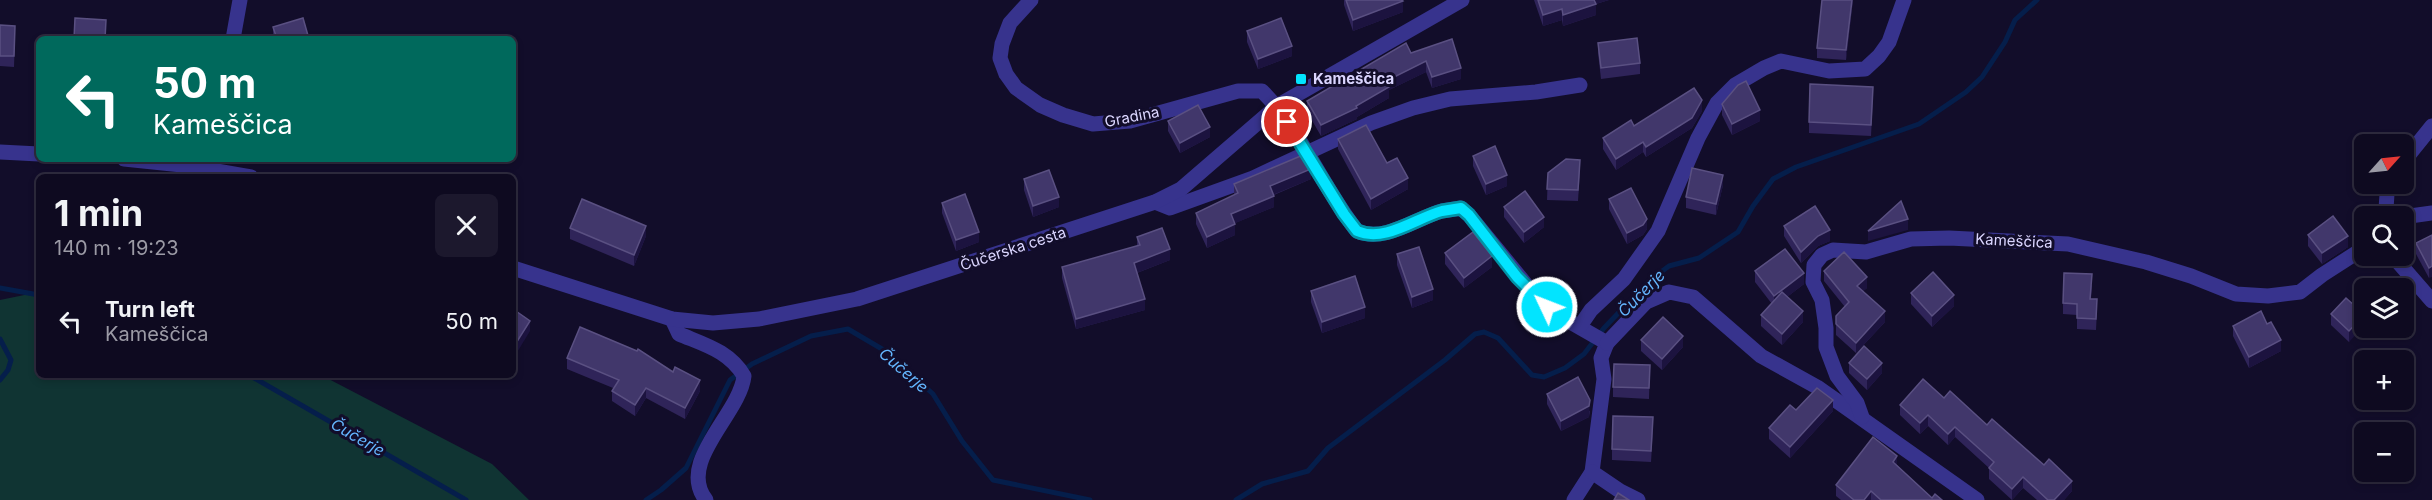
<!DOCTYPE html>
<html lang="en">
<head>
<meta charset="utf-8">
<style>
	:root { --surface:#0e0a20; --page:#1c182d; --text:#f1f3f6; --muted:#9b9aa5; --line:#2e2b3e }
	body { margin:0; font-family:Inter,sans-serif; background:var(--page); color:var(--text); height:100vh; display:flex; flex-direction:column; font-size:22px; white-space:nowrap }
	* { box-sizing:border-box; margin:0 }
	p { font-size:20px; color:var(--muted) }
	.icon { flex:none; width:33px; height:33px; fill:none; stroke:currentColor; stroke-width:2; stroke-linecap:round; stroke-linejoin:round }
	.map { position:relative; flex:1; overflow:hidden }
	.side { position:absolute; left:36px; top:174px; width:480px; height:204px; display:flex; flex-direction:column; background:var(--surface); border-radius:9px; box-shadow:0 3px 9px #0003,0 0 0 2px var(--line) }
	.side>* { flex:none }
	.guide { position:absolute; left:36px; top:36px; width:480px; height:126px; border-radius:9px; box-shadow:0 3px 9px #0003,0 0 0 2px var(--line); background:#00695c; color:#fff; overflow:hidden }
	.needle { width:39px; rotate:63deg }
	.controls { position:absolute; left:2354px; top:134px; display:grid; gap:12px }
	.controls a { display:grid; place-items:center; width:60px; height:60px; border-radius:9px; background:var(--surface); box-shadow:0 3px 9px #0003,0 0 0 2px var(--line); font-size:30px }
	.pin { position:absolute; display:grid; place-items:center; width:51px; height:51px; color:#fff; margin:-26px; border:3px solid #fff; border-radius:50%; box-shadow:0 2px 6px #0007 }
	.me { position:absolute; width:66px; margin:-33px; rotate:313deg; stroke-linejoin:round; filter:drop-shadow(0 0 4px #0008) }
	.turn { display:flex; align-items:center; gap:21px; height:126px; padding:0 18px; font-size:27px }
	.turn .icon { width:78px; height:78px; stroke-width:2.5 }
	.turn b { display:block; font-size:42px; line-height:51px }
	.round { display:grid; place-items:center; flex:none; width:63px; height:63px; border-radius:9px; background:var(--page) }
	.overview { display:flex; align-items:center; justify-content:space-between; height:102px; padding:0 18px }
	h1 { font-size:36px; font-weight:700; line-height:45px }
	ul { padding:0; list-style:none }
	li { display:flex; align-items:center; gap:18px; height:90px; padding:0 18px }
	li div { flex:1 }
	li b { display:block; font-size:22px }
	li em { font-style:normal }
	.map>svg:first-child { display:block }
	.green { fill:#103433 }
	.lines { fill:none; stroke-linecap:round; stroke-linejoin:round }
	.stream { stroke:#051e4b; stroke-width:5 }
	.minor { stroke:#37338d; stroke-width:15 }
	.tertiary { stroke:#37338d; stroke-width:15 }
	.wall { fill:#2f2459 }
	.shaded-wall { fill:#1c133f }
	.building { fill:#41376b; stroke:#5a5082; stroke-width:1.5 }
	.route-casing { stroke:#0194a6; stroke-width:15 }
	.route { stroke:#02e4ff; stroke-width:10 }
	.poi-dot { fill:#02e4ff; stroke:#120d2a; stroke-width:2 }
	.labels { text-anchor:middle; stroke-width:6; stroke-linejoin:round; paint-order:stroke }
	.poi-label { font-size:15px; font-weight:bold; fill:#dbd6ff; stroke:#120d2a; text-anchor:start }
	.street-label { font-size:15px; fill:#dbd6ff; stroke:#120d2a }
	.water-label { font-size:16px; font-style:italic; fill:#64b6ff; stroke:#120d2a }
</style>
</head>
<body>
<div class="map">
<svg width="2432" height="500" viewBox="0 0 2432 500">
	<rect width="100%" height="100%" fill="#120d2a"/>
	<!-- green -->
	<polygon class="green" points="39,292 39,375 321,375 492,464 529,500 0,500 0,300"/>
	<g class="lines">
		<!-- stream -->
		<g class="stream">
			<polyline points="0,288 39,295"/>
			<polyline points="0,339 11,360 8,370 0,380"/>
			<polyline points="249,375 466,500"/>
			<polyline points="646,500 661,490 686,468 730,380 752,364 811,336 848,329 887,352 933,394 962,441 993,480 1090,500"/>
			<polyline points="1236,500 1262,484 1308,471 1328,448 1445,360 1475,334 1484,332 1498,338 1532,375 1544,377 1565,368 1584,354 1604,328 1649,281 1669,266 1699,258 1738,232 1753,206 1773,179 1796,167 1919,124 1966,92 1982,77 2005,42 2015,20 2037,0"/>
		</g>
		<!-- minor -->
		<g class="minor">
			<path d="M1031 0 1010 23 1002 44 1000 58 1006 74 1016 88 1040 105 1063 115 1093 124 1130 121 1238 91H1262C1301 130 1322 187 1357 231 1385 243 1416 218 1442 211 1448 210 1455 209 1461 208L1469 215 1537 298 1558 315 1607 343 1601 358 1604 379 1592 472 1574 500"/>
			<polyline points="233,39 240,0"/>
			<polyline points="1155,202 1170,208 1253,178 1371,123 1413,108 1450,99 1536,92 1580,85"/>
			<polyline points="2392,255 2432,301"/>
			<path d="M672 319 679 334C705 345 729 351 744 376 740 414 676 462 706 500"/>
			<polyline points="1580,326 1591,310 1624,279 1658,231 1698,138 1717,103 1735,85 1764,68 1781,61 1829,71 1865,69 1879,56 1889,42 1904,0"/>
			<polyline points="1607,343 1646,302 1669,292 1693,297 1761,356 1817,387 1977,500"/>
			<polyline points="1862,417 1857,403 1837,376 1826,347 1826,328 1822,300 1813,282 1814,265 1822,255 1833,250 1866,252 1911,239 1949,238 2068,244 2146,262 2191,276 2236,294 2268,296 2300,292 2322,275 2364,248"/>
			<polyline points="1592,472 1620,491 1638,500"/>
		</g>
		<!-- tertiary -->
		<g class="tertiary">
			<polyline points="0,152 39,154"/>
			<polyline points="124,159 182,165 251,177"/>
			<polyline points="2403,162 2432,126"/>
			<polyline points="2392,183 2387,194 2386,209 2393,216"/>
			<polyline points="2403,217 2432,213"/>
			<polyline points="513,268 672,319 713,323 759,319 857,299 1155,202 1181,189 1277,106 1462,0"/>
		</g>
	</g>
	<!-- wall -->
	<g class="wall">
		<polygon points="1344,0 1402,0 1403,12 1353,31 1344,5"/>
		<polygon points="1534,0 1609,0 1596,4 1596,15 1563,26 1562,20 1543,26"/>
		<polygon points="1822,0 1853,0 1846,60 1817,58 1817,48"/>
		<polygon points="0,25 15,37 14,67 0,66"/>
		<polygon points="273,27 309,39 273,39"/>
		<polygon points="1247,31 1292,56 1258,69 1247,42"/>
		<polygon points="1598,43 1640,63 1640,74 1601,79 1598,53"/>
		<polygon points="1411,53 1461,79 1432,88 1426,72 1389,90 1389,98 1357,117 1357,119 1321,136 1307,112 1307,101"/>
		<polygon points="1873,97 1871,136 1809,133 1809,122"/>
		<polygon points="1722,104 1760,121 1732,135 1722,115"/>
		<polygon points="1702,111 1692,128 1646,157 1643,152 1616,170 1603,149 1603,138 1634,126"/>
		<polygon points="1168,121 1210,137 1180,153 1168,131"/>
		<polygon points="1338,139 1387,163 1408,189 1371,210 1338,149"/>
		<polygon points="1473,156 1507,186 1486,195 1473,166"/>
		<polygon points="1580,171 1578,201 1547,200 1548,173"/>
		<polygon points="1024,179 1059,207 1033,217 1024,190"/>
		<polygon points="1311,179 1274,195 1274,207 1235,223 1235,235 1207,248 1196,224 1196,213 1234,195 1234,184"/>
		<polygon points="1723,185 1716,215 1686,208 1686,197"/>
		<polygon points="1609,199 1647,229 1643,235 1627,244 1609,209"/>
		<polygon points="942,203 979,242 956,251 942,213"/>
		<polygon points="1504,207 1544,227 1524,243 1504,217"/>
		<polygon points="1784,226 1830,241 1818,246 1801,263 1784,236"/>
		<polygon points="570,228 646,236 634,266 570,239"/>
		<polygon points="2308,235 2348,247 2322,264 2308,246"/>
		<polygon points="2432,235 2429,278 2416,254 2416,243"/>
		<polygon points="1137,237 1170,260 1137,273 1145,310 1076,329 1062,278 1062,267 1137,246"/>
		<polygon points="1445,253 1492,267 1464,288 1445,264"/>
		<polygon points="1397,254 1433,300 1412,308 1397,265"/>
		<polygon points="1755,271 1804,284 1787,297 1803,322 1782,345 1761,326 1761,315 1772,304 1755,282"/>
		<polygon points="1824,271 1867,288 1863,291 1885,322 1856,353 1836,335 1836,316 1845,307 1824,281"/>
		<polygon points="2092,285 2091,299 2097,310 2096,330 2077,329 2077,315 2063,314 2063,303"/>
		<polygon points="1311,291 1365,318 1322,333 1311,302"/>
		<polygon points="1911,293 1954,306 1932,327 1911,304"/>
		<polygon points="2331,314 2364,314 2349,342 2331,325"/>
		<polygon points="2233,326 2281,351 2249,368 2233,336"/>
		<polygon points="1641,340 1683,347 1662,370 1641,351"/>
		<polygon points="567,358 700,391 685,419 646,398 635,416 612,401 612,391 613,388 567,369"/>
		<polygon points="1849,363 1882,373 1867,390 1849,373"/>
		<polygon points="1650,365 1649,399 1613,397 1613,387"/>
		<polygon points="1547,394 1590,411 1589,417 1561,431 1547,404"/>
		<polygon points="1944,398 1987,425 2072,491 2064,500 2037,500 2023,488 2012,500 1989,479 1989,468 1955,437 1948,445 1928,426 1920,434 1900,415 1900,405"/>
		<polygon points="1796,410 1833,411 1790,458 1769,439 1769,428"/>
		<polygon points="1653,428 1651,462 1612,460 1612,449"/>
		<polygon points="1897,465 1932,498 1942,500 1841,500 1836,496 1836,485"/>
	</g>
	<!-- shaded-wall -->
	<g class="shaded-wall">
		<polygon points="1592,0 1609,0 1592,5"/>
		<polygon points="1852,0 1853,0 1846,60 1846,50"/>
		<polygon points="1403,1 1403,12 1353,31 1353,20"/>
		<polygon points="1596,4 1596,15 1563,26 1563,15"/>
		<polygon points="1562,9 1562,20 1543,26 1543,15"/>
		<polygon points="1292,46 1292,56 1258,69 1258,59"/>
		<polygon points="1426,61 1426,72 1389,90 1389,98 1357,117 1357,119 1321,136 1321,125 1356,106 1386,81"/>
		<polygon points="1461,68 1461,79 1432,88 1432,77"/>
		<polygon points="1702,100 1702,111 1692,128 1646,157 1646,147"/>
		<polygon points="1760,110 1760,121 1732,135 1732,124"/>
		<polygon points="1210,127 1210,137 1180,153 1180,143"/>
		<polygon points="1643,142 1643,152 1616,170 1616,159"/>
		<polygon points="1311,169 1311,179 1270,196 1270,186"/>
		<polygon points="1507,175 1507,186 1486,195 1486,184"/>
		<polygon points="1723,175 1723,185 1716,215 1716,204"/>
		<polygon points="1408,178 1408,189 1371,210 1371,199"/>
		<polygon points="1274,196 1274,207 1231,225 1231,214"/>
		<polygon points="1059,197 1059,207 1033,217 1033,206"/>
		<polygon points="1544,217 1544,227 1524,243 1524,232"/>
		<polygon points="1647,219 1647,229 1643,235 1627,244 1627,233"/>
		<polygon points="1908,219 1908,230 1868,241 1868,231"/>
		<polygon points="1235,224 1235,235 1207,248 1207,237"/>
		<polygon points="646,226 646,236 634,266 634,255"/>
		<polygon points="1830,230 1830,241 1818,246 1801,263 1801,252 1818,236"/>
		<polygon points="979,232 979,242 956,251 956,240"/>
		<polygon points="2348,236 2348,247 2322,264 2322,253"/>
		<polygon points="1170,249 1170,260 1134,274 1134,263"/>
		<polygon points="1492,256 1492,267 1464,288 1464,278"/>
		<polygon points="2432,266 2432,277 2429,278 2429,268"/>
		<polygon points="1804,273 1804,284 1774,307 1774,296"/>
		<polygon points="1867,277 1867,288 1857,297 1857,286"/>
		<polygon points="1433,289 1433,300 1412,308 1412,297"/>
		<polygon points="1954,295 1954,306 1932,327 1932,316"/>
		<polygon points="1145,299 1145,310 1076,329 1076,319"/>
		<polygon points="1365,307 1365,318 1322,333 1322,322"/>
		<polygon points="1803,311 1803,322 1782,345 1782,334"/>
		<polygon points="1885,311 1885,322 1856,353 1856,343"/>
		<polygon points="2364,315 2364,326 2349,342 2349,331"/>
		<polygon points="530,321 530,331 513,359 513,348"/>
		<polygon points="1683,336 1683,347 1662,370 1662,359"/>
		<polygon points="2281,340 2281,351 2249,368 2249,357"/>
		<polygon points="1882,363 1882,373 1867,390 1867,379"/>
		<polygon points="700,380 700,391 685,419 685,408"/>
		<polygon points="646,388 646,398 635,416 635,405"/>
		<polygon points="1590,400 1589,417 1561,431 1561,421"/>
		<polygon points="1833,400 1833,411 1790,458 1790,447"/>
		<polygon points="1928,415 1928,426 1920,434 1920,423"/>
		<polygon points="1955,427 1955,437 1948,445 1948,434"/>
		<polygon points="1897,456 1897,467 1893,462"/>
		<polygon points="2023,477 2023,488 2012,500 2012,489"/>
		<polygon points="2072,481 2072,491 2064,500 2054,500"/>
		<polygon points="1871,491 1871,500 1864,500"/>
	</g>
	<!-- building -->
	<g class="building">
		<polygon points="1346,0 1402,0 1403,1 1353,20"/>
		<polygon points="1538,0 1594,0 1596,4 1563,15 1562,9 1543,15"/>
		<polygon points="1822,0 1852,0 1846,50 1817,48"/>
		<polygon points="75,18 106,20 105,39 74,39"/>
		<polygon points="303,18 309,39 277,39 273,27"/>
		<polygon points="1281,18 1292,46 1258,59 1247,31"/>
		<polygon points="0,25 15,26 14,56 0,56"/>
		<polygon points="1637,38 1640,63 1601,68 1598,43"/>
		<polygon points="1452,39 1461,68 1432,77 1426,61 1386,81 1389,87 1356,106 1357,108 1321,125 1307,101 1406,43 1411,53"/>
		<polygon points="1746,81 1760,110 1732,124 1722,104 1738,85"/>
		<polygon points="1810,84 1873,87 1871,125 1809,122"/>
		<polygon points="1694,88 1702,100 1692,118 1646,147 1643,142 1616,159 1603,138 1631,120 1634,126"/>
		<polygon points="1198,105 1210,127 1180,143 1168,121"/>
		<polygon points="1366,125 1387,163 1397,158 1408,178 1371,199 1338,139"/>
		<polygon points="1495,146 1507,175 1486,184 1473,156"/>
		<polygon points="1303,155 1311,169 1270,186 1274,196 1231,214 1235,224 1207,237 1196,213 1238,193 1234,184"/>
		<polygon points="1566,159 1580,160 1578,190 1547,189 1548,173"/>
		<polygon points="1692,168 1723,175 1716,204 1686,197"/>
		<polygon points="1049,170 1059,197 1033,206 1024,179"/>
		<polygon points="1631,188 1647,219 1643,225 1627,233 1609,199"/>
		<polygon points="1525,191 1544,217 1524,232 1504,207"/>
		<polygon points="965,194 979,232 956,240 942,203"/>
		<polygon points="582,199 646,226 634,255 570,228"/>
		<polygon points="1901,201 1908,219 1868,231"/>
		<polygon points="1815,206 1830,230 1818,236 1801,252 1784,226"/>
		<polygon points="2333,216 2348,236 2322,253 2308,235"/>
		<polygon points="1162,228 1170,249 1134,263 1145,299 1076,319 1062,267 1140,245 1137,237"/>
		<polygon points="1473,232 1492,256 1464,278 1445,253"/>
		<polygon points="2432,235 2432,266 2429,268 2416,243"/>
		<polygon points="1419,247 1433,289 1412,297 1397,254"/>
		<polygon points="1785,249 1804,273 1774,296 1755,271"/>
		<polygon points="1844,252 1867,277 1857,286 1885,311 1856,343 1836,324 1836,316 1849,302 1824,271"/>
		<polygon points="1933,272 1954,295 1932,316 1911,293"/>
		<polygon points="2064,273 2092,274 2090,299 2097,299 2096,319 2077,318 2077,304 2063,303"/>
		<polygon points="1355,276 1365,307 1322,322 1311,291"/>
		<polygon points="1782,292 1803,311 1782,334 1761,315"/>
		<polygon points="2346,298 2364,314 2364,315 2349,331 2331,314"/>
		<polygon points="513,309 530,321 513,348"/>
		<polygon points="2261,311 2267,324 2271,322 2281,340 2249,357 2233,326"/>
		<polygon points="1663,317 1683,336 1662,359 1641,340"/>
		<polygon points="580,327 637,351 638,349 673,372 675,367 700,380 685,408 646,388 635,405 612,391 619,380 567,358"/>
		<polygon points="1864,346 1882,363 1867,379 1849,363"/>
		<polygon points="1614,364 1650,365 1649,388 1613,387"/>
		<polygon points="1578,377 1590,400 1589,406 1561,421 1547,394"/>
		<polygon points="1923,379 1944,398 1950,391 1987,425 1992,419 2044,465 2049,459 2072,481 2054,500 2048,500 2023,477 2012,489 1989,468 1994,462 1955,427 1948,434 1928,415 1920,423 1900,405"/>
		<polygon points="1817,388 1833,400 1790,447 1769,428 1790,405 1796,410"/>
		<polygon points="1613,416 1653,417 1651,451 1612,449"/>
		<polygon points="1873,437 1897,456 1893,462 1932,498 1935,494 1942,500 1881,500 1871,491 1864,500 1854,500 1836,485"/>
		<polygon points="1618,493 1629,500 1614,500"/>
	</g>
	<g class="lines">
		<defs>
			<path id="route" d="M1287 122 1344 214 1357 231C1385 243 1416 218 1442 211 1448 210 1455 209 1461 208L1469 215 1517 277 1547 307"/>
		</defs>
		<!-- route casing -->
		<use href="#route" class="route-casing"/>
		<!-- route -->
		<use href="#route" class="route"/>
	</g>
	<!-- markers -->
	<rect class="poi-dot" x="1295" y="73" width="12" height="12" rx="3"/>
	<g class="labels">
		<!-- poi labels -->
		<g class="poi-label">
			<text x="1313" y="84">Kameščica</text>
		</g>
		<!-- street labels -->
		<g class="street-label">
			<text transform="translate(1132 117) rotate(-11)" y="5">Gradina</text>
			<text transform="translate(2014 241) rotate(3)" y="5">Kameščica</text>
			<text transform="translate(1013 249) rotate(-18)" y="5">Čučerska cesta</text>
		</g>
		<!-- water labels -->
		<g class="water-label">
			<text transform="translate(1641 293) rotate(-45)" y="6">Čučerje</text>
			<text transform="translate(904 370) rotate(41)" y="6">Čučerje</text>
			<text transform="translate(358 437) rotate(30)" y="6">Čučerje</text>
		</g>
	</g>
</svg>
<div class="controls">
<a><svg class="needle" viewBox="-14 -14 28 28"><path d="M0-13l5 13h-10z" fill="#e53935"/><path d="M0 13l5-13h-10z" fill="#9b9aa5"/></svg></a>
<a><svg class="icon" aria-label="search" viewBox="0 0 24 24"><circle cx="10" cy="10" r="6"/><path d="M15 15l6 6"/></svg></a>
<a><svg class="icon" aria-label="layers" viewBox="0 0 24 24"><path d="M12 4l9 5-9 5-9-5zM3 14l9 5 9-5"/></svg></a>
<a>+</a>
<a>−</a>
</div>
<div class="pin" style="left:1287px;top:122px;background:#d93025"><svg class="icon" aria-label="arrive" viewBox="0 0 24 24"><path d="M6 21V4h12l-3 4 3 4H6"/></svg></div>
<svg class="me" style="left:1547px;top:307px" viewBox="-20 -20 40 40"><circle r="17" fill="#02e4ff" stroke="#fff" stroke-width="3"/><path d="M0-11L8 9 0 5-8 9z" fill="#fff"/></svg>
<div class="guide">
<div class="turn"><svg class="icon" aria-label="left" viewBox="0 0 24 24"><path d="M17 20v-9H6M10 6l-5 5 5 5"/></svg><div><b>50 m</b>Kameščica</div></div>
</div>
<section class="side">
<div class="overview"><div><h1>1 min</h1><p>140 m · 19:23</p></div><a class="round"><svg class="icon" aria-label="close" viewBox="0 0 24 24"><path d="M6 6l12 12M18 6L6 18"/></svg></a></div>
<ul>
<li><svg class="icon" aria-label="left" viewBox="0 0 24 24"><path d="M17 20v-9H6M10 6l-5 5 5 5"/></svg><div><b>Turn left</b><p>Kameščica</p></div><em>50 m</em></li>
</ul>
</section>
</div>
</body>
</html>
